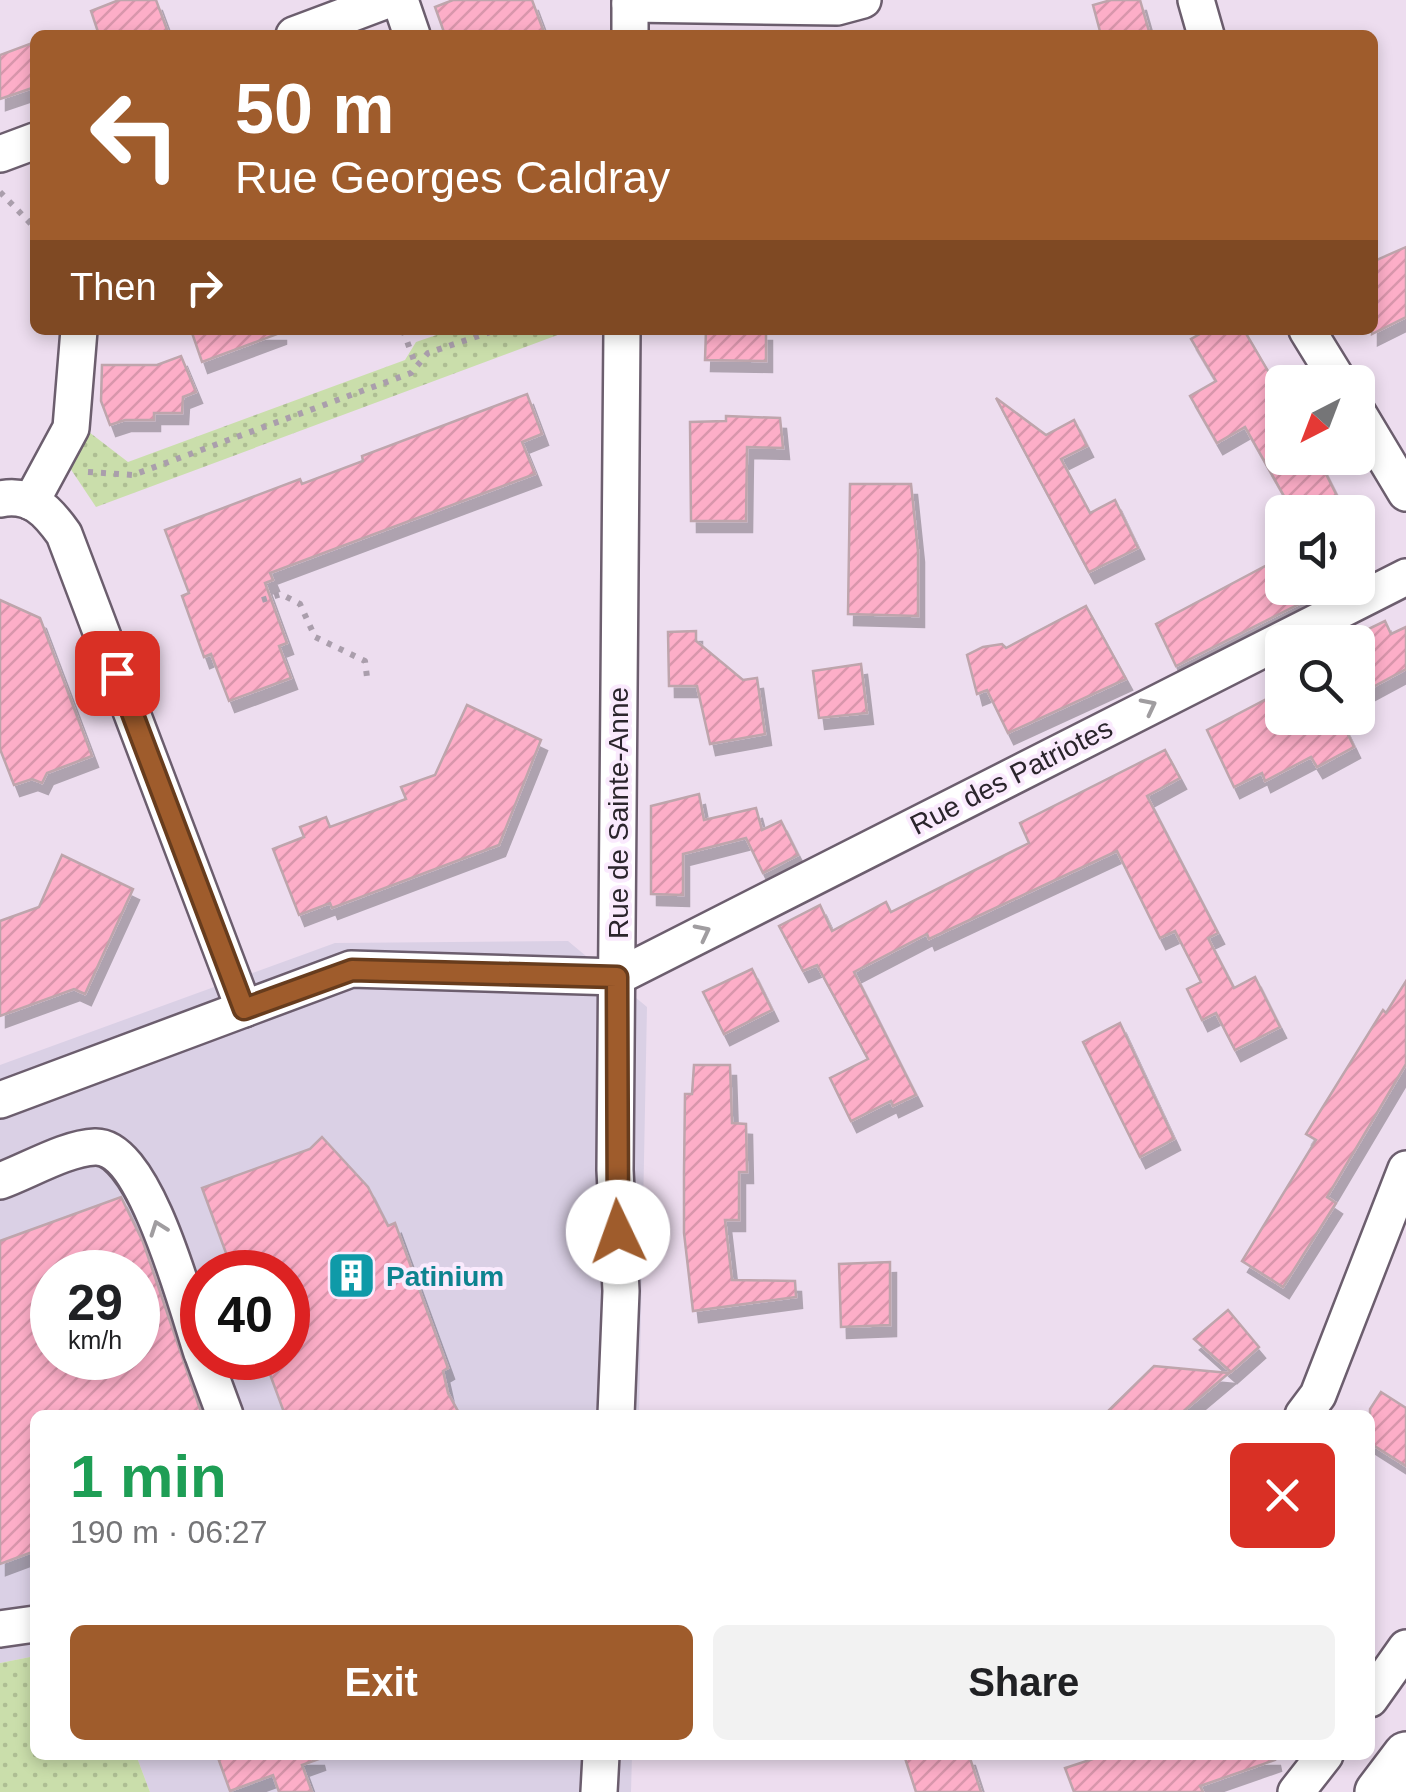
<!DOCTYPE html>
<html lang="en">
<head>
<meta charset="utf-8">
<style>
	:root { --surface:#fff; --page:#f2f2f2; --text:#202124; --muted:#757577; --accent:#9f5c2c }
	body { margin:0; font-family:Helvetica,sans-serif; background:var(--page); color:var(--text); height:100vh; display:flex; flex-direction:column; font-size:38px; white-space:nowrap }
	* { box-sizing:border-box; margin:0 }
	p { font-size:32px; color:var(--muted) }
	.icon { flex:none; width:55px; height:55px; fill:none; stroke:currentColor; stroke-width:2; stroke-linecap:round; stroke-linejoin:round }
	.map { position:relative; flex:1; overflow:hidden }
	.sheet { position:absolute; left:30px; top:1410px; width:1345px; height:350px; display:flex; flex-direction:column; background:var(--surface); border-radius:15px; box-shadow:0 5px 15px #0003 }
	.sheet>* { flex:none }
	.banner { position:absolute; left:30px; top:30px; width:1348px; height:305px; border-radius:15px; box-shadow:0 5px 15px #0003; background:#9f5c2c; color:#fff; overflow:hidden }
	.needle { width:65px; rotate:222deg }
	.controls { position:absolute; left:1265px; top:365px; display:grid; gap:20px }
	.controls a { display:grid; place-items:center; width:110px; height:110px; border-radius:15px; background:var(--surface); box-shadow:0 5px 15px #0003; font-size:50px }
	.speed { position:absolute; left:30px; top:1250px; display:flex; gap:20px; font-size:50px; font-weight:700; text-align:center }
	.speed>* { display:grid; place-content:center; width:130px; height:130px; border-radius:50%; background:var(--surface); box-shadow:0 5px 15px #0003; line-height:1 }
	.speed small { font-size:25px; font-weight:400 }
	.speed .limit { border:15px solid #d22; background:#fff; color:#111 }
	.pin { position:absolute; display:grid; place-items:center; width:85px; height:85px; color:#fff; margin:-42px; border-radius:20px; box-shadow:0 5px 15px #0006 }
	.me { position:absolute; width:110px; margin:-55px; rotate:357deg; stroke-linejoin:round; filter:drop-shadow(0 0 8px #0008) }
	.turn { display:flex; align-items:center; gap:35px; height:210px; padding:0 40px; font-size:45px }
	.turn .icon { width:130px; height:130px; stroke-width:2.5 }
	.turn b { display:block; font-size:70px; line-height:85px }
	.then { display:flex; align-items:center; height:95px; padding:0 40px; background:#0003; gap:20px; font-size:38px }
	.round { display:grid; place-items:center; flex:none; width:105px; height:105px; border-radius:15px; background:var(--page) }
	.head { display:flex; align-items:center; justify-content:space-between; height:170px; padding:0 40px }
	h1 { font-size:60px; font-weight:800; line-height:75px; color:#1e9e55 }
	.button { display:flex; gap:20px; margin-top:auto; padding:20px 40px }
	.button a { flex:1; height:115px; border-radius:15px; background:var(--accent); color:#fff; font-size:40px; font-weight:800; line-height:115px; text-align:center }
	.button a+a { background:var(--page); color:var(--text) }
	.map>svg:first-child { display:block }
	.commercial { fill:#dad0e5; fill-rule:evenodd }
	.grass { fill:url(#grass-dots) }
	.building { fill:url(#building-hatch); stroke:#bea5ac; stroke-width:2.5; fill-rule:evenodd; filter:url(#shadow) }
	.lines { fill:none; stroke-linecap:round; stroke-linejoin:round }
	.minor-casing { stroke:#6c5e6e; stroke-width:40 }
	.major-casing { stroke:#6c5e6e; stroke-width:50 }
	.path { stroke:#aa9eac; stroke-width:6; stroke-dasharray:5 8; stroke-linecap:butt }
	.minor { stroke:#fff; stroke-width:35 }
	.major { stroke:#fff; stroke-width:45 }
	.oneway { stroke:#a09da0 }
	.route-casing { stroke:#673c1d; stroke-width:25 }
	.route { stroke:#9f5c2c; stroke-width:18 }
	.labels { text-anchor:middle; stroke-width:8; stroke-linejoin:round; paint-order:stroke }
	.street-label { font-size:28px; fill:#2b252c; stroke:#faeafd }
	.culture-label { font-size:28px; font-weight:bold; fill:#0d838f; stroke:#faeafd; text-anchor:start }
</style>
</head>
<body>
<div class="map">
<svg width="1406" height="1792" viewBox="0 0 1406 1792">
	<defs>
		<pattern id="grass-dots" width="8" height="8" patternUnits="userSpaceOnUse" patternTransform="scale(2.5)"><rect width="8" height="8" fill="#cadeab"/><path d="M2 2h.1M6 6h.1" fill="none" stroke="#aebe93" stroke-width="1.8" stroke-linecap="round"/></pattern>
		<pattern id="building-hatch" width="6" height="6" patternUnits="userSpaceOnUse" patternTransform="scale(2.5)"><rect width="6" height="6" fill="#fdaec8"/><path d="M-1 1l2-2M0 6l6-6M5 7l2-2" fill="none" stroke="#d996ac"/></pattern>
		<filter id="shadow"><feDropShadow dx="6" dy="11" stdDeviation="0" flood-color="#0004"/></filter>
	</defs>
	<rect width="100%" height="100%" fill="#edddef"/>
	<!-- commercial -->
	<g class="commercial">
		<path d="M568 941 647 1007 639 1415H35V1656L0 1663V1065L335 943ZM52 1272H138V1358H52ZM202 1272H288V1358H202Z"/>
		<polygon points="136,1755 632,1755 631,1792 150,1792"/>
	</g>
	<!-- grass -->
	<g class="grass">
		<polygon points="451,330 571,330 96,507 70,468 85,429 128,462 405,360 416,342"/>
		<polygon points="35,1656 35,1755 136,1755 150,1792 0,1792 0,1663"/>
	</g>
	<!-- building -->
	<g class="building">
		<polygon points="119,0 156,0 169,35 99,35 91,11"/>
		<polygon points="453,0 532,0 545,35 445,35 435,7"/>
		<polygon points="1111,0 1140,0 1150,35 1101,35 1093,5"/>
		<polygon points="35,42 35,87 0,99 0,55"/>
		<polygon points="1406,247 1406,317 1372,334 1372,262"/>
		<polygon points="191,330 280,330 280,333 202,362"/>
		<polygon points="706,330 766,330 766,361 705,360"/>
		<polygon points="1207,330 1244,330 1282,395 1282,458 1318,458 1345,512 1293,512 1245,427 1217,443 1190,396 1216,381 1191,339"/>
		<polygon points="181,356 196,392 183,397 182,413 154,413 154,420 125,420 110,425 101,401 102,365 157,365"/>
		<polygon points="527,394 542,434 522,442 535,474 270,573 273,580 265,583 287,643 279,646 291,678 229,701 211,654 204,657 182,596 189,593 165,530 300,479 302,484 363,461 362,456"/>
		<polygon points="996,398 1046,435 1074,420 1087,446 1061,459 1090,513 1115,500 1138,548 1089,572"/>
		<polygon points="726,416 780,418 783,448 747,447 746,521 691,521 690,422 726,421"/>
		<polygon points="850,484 911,484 918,551 918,616 848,614"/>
		<polygon points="1282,557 1282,588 1331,588 1176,666 1156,624"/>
		<polygon points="0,600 40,618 92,756 47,773 42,783 32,779 14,785 0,749"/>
		<polygon points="1086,606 1126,679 1008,733 987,690 977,694 967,655 983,647 1002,644 1006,648"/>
		<polygon points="1385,621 1391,634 1406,627 1406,669 1358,695 1358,634"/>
		<polygon points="696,631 696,641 743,680 757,678 765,734 710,744 697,686 669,686 668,632"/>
		<polygon points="861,664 867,713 819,718 813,671"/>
		<polygon points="1282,691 1282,718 1340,718 1354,747 1317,767 1311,757 1265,781 1262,773 1234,787 1207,730"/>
		<polygon points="467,705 541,740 499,845 332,908 330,903 299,915 273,849 304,837 300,827 326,817 330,827 406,799 401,787 435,775"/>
		<polygon points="1165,750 1180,778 1147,796 1218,933 1208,938 1234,988 1255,977 1280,1027 1235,1050 1216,1013 1202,1020 1187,989 1201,982 1175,931 1160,938 1117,851 929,939 927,934 854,972 916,1095 893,1106 891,1101 851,1121 830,1078 868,1059 817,965 803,971 779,926 820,905 832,931 886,902 891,912 1029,843 1020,823"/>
		<polygon points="699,794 704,820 756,808 762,830 781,821 798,855 763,873 746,838 683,854 683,895 651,894 651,806"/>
		<polygon points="62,855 133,889 85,994 74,989 0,1016 0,921 39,907"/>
		<polygon points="752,969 772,1010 724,1034 703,992"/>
		<polygon points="1406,981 1406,1064 1327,1197 1336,1203 1283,1287 1242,1261 1316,1140 1306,1134 1383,1010 1386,1013"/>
		<polygon points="1120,1023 1174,1139 1140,1157 1083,1042"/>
		<polygon points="694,1065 730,1065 732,1123 746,1124 747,1172 739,1172 739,1220 725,1220 732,1280 795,1281 796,1297 693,1311 684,1233 684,1172 685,1094 692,1094"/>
		<polygon points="322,1137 368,1187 388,1226 395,1223 448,1368 443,1371 448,1393 460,1415 285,1415 264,1358 288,1358 288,1272 233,1272 202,1188 310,1149"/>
		<path d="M121 1197 143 1242 202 1415H35V1551L0 1564V1241ZM52 1272H138V1358H52Z"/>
		<polygon points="890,1262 890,1325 841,1327 839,1264"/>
		<polygon points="1228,1310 1259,1347 1231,1372 1194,1339"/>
		<polygon points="1154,1366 1229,1373 1179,1415 1104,1415"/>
		<polygon points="1381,1392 1406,1408 1406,1466 1370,1443 1370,1409"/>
		<polygon points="217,1755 318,1755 319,1759 302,1765 312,1792 279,1792 273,1775 230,1791"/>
		<polygon points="904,1755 969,1755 981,1792 916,1792"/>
		<polygon points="1105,1755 1274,1755 1275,1760 1200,1786 1203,1792 1074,1792 1065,1768"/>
	</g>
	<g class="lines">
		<defs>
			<g id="minor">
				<polyline points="400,0 412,35"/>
				<polyline points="1196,0 1206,35"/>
				<polyline points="630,4 837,7 863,0"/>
				<polyline points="294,35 387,0"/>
				<polyline points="630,35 630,0"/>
				<polyline points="0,154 35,141"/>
				<polyline points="1307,330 1339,382"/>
				<polyline points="1358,413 1406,493"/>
				<path d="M0 499C31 493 47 510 64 534L244 1009"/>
				<polyline points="31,502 71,428 79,330"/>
				<polyline points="0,1100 351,969 617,977 1406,577"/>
				<path d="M0 1181C28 1171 66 1148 95 1147 146 1145 188 1311 202 1353"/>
				<polyline points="204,1358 225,1415"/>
				<polyline points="616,1415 621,1291 615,1170 622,330"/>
				<polyline points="1303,1415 1318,1395 1406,1169"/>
				<polyline points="0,1629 35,1624"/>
				<polyline points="1370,1699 1406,1648"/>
				<polyline points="599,1792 601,1755"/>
				<polyline points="1296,1792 1325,1755"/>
			</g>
			<polyline id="major" points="1378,1792 1406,1755"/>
		</defs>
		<!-- minor casing -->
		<use href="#minor" class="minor-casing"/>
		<!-- major casing -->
		<use href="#major" class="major-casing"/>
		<!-- path -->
		<g class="path">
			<polyline points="0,192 35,228"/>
			<polyline points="403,330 416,366"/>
			<polyline points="88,472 133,475 411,373 428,353 496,330"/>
			<polyline points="262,600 281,594 300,604 315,637 365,661 367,677"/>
		</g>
		<!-- minor -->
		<use href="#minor" class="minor"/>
		<!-- major -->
		<use href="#major" class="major"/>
	</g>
	<!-- one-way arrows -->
	<defs><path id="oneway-chevron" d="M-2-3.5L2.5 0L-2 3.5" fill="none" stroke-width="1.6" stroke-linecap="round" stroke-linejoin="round" transform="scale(2.5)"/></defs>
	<g class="oneway">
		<use href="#oneway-chevron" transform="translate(1149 706) rotate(-27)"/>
		<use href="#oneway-chevron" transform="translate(703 932) rotate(-27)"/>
		<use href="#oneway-chevron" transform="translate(158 1228) rotate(-110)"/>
	</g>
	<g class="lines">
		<defs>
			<polyline id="route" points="117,673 244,1009 352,970 617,977 618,1232"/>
		</defs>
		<!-- route casing -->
		<use href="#route" class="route-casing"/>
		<!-- route -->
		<use href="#route" class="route"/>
	</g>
	<!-- icons -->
	<defs>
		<symbol id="building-square" viewBox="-11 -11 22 22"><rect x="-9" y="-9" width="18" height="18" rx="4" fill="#0f9aa8" stroke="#faeafd"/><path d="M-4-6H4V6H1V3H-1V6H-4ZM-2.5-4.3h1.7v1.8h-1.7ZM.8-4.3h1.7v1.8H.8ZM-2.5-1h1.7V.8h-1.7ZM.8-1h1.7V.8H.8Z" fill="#fff"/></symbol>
	</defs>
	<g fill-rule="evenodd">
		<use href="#building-square" x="324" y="1248" width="55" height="55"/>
	</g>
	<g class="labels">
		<!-- street labels -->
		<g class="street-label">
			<text transform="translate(1011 776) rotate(-27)" y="10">Rue des Patriotes</text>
			<text transform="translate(618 813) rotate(-90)" y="10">Rue de Sainte-Anne</text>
		</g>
		<!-- culture labels -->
		<g class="culture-label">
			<text x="386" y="1286">Patinium</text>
		</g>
	</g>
</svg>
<div class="controls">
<a><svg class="needle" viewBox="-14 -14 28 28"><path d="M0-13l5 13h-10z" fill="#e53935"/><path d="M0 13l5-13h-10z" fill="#757577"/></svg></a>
<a><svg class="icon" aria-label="sound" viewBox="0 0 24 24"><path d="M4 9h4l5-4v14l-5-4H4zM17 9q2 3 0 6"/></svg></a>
<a><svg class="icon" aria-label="search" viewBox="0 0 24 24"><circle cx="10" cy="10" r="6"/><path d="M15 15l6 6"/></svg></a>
</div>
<div class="speed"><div>29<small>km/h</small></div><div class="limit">40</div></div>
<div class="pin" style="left:117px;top:673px;background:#d93025"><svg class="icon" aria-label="arrive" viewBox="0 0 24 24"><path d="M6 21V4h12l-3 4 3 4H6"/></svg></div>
<svg class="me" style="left:618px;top:1232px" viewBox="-20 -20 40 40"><circle r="19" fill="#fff"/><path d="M0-13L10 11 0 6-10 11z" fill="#9f5c2c"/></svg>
<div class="banner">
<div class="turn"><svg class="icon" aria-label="left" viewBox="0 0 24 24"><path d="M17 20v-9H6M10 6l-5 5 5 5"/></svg><div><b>50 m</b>Rue Georges Caldray</div></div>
<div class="then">Then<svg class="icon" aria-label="right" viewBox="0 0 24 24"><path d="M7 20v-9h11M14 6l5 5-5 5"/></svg></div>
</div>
<section class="sheet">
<div class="head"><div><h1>1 min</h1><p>190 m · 06:27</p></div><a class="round" style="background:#d93025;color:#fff"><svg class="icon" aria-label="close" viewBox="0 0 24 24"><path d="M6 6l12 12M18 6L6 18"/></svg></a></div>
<div class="button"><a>Exit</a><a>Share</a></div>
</section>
</div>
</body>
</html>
